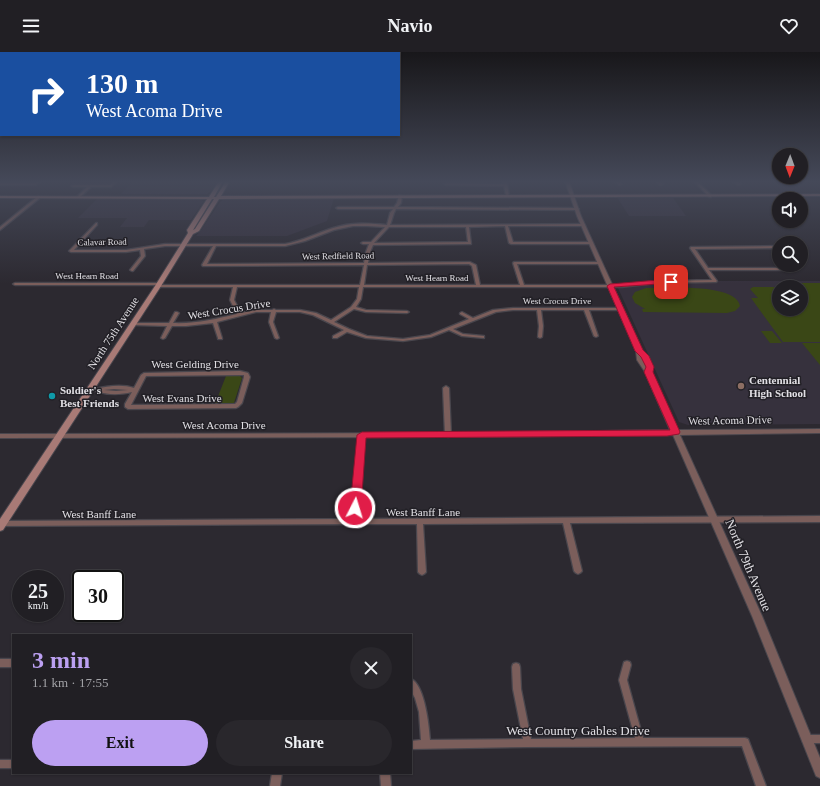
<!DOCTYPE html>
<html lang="en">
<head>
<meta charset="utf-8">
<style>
	:root { --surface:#211f24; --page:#29272c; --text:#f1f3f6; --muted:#a2a2a6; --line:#3e3d41; --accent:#bca0f2 }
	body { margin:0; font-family:"Times New Roman",serif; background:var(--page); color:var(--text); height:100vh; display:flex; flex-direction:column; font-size:15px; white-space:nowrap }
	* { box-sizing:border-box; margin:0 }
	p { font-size:13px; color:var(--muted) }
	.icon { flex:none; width:22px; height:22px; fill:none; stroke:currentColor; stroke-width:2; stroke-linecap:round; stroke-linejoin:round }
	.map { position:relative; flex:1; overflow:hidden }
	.side { position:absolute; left:12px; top:582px; width:400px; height:140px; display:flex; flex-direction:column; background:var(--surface); border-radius:0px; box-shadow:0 1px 3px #0004,0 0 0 1px var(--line) }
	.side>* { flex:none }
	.guide { position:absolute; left:0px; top:0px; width:400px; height:84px; box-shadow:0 1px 3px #0004,0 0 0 1px var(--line); background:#1a4fa0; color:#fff; overflow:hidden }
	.needle { width:26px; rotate:181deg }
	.tools { position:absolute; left:772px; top:96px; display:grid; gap:8px }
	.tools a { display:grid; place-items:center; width:36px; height:36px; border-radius:50%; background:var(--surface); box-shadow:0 1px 3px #0004,0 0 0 1px var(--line); font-size:20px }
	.speed { position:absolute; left:12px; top:518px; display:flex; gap:8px; font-size:20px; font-weight:700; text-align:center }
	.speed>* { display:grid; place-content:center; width:52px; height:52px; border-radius:50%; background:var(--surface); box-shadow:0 1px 3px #0004,0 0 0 1px var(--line); line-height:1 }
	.speed small { font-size:10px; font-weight:400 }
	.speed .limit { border:2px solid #111; border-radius:6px; background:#fff; color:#111 }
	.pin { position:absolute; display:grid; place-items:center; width:34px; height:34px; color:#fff; margin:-17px; border-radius:8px; box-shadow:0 2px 6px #0006 }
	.me { position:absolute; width:44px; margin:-22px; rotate:5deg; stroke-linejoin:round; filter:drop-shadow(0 0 3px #0008) }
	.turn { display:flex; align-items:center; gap:14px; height:84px; padding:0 20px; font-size:18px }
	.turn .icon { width:52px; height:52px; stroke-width:2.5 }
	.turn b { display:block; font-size:28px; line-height:34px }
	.round { display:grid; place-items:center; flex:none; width:42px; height:42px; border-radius:21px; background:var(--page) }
	.headline { display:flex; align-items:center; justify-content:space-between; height:68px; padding:0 20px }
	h1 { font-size:24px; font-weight:700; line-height:30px; color:var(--accent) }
	.action { display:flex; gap:8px; margin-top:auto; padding:8px 20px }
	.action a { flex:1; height:46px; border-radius:24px; background:var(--accent); color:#111; font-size:16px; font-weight:700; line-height:46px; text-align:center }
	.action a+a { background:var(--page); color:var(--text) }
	header { display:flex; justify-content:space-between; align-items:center; height:52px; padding:0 20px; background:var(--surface); font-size:18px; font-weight:700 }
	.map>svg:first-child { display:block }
	.built { fill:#36313d; fill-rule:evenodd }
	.green { fill:#3a4716 }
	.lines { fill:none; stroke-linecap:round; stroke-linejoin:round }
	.minor-casing { stroke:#49464d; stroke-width:2.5 }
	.tertiary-casing { stroke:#49464d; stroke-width:2 }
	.secondary-casing { stroke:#49464d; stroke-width:2 }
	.minor { fill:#7b5e5b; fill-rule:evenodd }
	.tertiary { fill:#7b5e5b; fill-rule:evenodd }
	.secondary { fill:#a87a76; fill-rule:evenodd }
	.route { fill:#e11d48; stroke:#92132f }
	.education-dot { fill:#8d6e63; stroke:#222026; stroke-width:1.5 }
	.culture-dot { fill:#0f9aa8; stroke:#222026; stroke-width:1.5 }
	.labels { text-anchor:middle; stroke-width:3; stroke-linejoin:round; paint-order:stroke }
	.far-street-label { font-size:9px; fill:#e1dfe4; stroke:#222026 }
	.street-label { font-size:11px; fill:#e1dfe4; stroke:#222026 }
	.poi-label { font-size:11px; font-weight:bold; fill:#e1dfe4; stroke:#222026; text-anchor:start }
	.near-street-label { font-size:13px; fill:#e1dfe4; stroke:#222026 }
</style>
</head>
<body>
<header><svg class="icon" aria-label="menu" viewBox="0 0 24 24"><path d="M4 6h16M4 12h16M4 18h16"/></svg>Navio<svg class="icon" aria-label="heart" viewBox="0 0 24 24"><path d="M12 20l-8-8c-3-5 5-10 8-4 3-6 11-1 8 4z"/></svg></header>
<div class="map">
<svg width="820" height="734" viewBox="0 0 820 734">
	<rect width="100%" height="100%" fill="#2c2930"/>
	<!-- built -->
	<g class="built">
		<polygon points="133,129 218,129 210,140 207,142 121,142"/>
		<polygon points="617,145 673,146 686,164 629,164"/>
		<polygon points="334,146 327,169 287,184 196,184 201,178 220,150 223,148"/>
		<polygon points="97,147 201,148 204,149 191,168 149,168 144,175 120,175 127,166 78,166"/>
		<path d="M718 229H820V372L688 373 679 370 618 236 654 231ZM779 235H801V257H779Z"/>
	</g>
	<!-- green -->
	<g class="green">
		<polygon points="801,231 820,231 820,290 783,290 751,246 758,246 750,237 753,235 779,235 779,257 801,257 801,235 787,235 803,235"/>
		<path d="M646 236C665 236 736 231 740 254L735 259 727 261 643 260 642 257H645L635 251 632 245 635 240Z"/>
		<polygon points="761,279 772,279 782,291 770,291"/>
		<polygon points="802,291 820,291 820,313"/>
		<polygon points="226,324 240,324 242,326 234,351 231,352 215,352"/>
	</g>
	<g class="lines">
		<defs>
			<g id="minor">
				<polygon points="38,129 41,129 36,133 0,133 0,131 35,131"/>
				<polygon points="114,129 117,129 111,135 91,135 79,146 77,145 87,135 73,135 71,134 73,133 110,133"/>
				<polygon points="503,129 507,129 509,145 506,144 504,134 446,133 444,132 446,131 504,132"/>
				<polygon points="614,129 617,129 622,132 619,133"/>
				<polygon points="655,129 658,129 663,132 660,133"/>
				<polygon points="694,129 697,129 711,143 711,145 709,145"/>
				<polygon points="732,129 736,129 741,132 738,133"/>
				<path d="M399 143 402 144 401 151 398 155 577 156 579 157 577 158 396 157 394 161 390 173 583 172 585 173 584 174H508L513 190H591L593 191 591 192H511L509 191 505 174 469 175 471 192 373 193 370 200 368 211 470 210 476 213 480 233H520L513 211 514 210H601V212H517L524 233H622L657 229 712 228 690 196 691 195 776 194 779 196V199L775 196 695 197 708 216H796L798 217 796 218H709L717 229 716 230 657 231 622 235H363L361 247 356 255 366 258 407 259 409 260 407 261 366 260 354 257 334 270 349 277 367 284 403 287 430 283 469 267 460 262V261L462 260 473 266 493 258 513 256H620L622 257 620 258H589L598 284 596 285 594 284 584 258H541L543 274 542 285 540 286 538 285 539 274 537 258H513L496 260 453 277 463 282 484 284V286L462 284 449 278 431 285 403 289 366 286 347 280 337 286H333V284L344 278 313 263 300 260H276L273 270 279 286 277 287 275 286 269 270 271 260H256L217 270 222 286V287H218V286L213 271 186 274H172L165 286 163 287 161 286 167 274 133 273 131 272 133 271H169L175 260H177L179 261 173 271C195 272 216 267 237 262L230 248 233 235H157L156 233H15L13 232 15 231H160L161 233H360L364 213 203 214 202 213 213 194H165L144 197 145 204 133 219H132L130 218 141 204 140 198 126 200H71L69 199 96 171H97V173L74 198H126L165 192H285C302 189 317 181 333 176 351 170 369 171 387 173L390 161 393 157H338L336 156 338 155H394L397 151ZM353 174H367L385 175 371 190H363L361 191 363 192H369L366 200 364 211 207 212 216 194H285L305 189 334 178ZM389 175H466L468 190 374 191ZM469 212 472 214 476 233H364L367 213ZM237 235H359L357 247 351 255 331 268 316 261 300 258H276L274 257 272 258H256L241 261 234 248Z"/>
				<polygon points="38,144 41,145 0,178 0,175"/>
				<path d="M240 319 248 321 250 325 242 351 238 355 236 356 128 357 125 355V352L132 340C119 343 108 343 95 339L94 338 95 337C108 334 122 332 134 336L141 323 144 321ZM240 323H244V325L237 350 235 352 131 353 146 324ZM114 337 128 338 116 339 104 338Z"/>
				<polygon points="446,334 449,336 451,383 448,385 445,383 443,336"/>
				<polygon points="362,381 365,383 358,467 820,464 820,470 570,471 582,519 580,521 578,522 576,521 574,519 563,471 423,472 426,520 424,522 422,523 420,522 418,520 417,472 357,472 354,474 351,472 0,474 0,470 2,469 351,467 359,383"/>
				<rect x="0" y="607" width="13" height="8"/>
				<path d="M627 609 630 610 631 613 627 628 643 686H745L748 687 766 734H756L742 694 528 695 411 697V689L421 688 419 660 415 646 411 639V627C425 633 429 675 430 688L523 687 513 637 512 615 513 612 516 611 519 612 520 615 521 637 531 687 635 686 619 628 624 610Z"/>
				<polygon points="806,683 820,683 820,691 806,691 803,690 802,687 803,684"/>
				<rect x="0" y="708" width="13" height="8"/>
				<polygon points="272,721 282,721 280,734 270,734"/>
				<polygon points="380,721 390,721 391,734 381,734"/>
			</g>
			<polygon id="tertiary" points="565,129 569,129 581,164 642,298 648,304 653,315 651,320 678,378 820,377 820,381 680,383 762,564 820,706 820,726 816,724 752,564 673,383 448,385 0,386 0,382 448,381 670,378 645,320 637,308 636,299 577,164"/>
			<path id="secondary" d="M219 129H223L214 145H216L226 129H230L221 144 820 142V144L219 147 199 179 193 182 161 234 3 478 0 479V467L155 234 188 181 187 178 207 147 0 146V144L209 145ZM212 147H214L195 177 193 178Z"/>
		</defs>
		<!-- minor casing -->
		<use href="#minor" class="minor-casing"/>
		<!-- tertiary casing -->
		<use href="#tertiary" class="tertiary-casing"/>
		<!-- secondary casing -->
		<use href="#secondary" class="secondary-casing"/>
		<!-- minor -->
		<use href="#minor" class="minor"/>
		<!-- tertiary -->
		<use href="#tertiary" class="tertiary"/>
		<!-- secondary -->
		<use href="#secondary" class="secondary"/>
	</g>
	<!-- sky -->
	<linearGradient id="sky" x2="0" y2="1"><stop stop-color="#18171a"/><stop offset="0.56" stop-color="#454959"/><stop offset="1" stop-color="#454959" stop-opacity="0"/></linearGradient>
	<rect width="820" height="232" fill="url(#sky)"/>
	<!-- route -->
	<polygon class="route" points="671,227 674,228 674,231 614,235 643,298 649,304 654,315 653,320 680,380 679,382 667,384 366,386 361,456 359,459 352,459 350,456 357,383 362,380 670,378 644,320 646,315 641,305 635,299 607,234 610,232"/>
	<!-- markers -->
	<circle class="education-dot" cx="741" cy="334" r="4"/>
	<circle class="culture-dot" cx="52" cy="344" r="4"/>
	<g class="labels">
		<!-- far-street labels -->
		<g class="far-street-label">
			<text transform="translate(102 190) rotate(-1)" y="3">Calavar Road</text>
			<text transform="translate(338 204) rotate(-1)" y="3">West Redfield Road</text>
			<text x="87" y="227">West Hearn Road</text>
			<text x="437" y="229">West Hearn Road</text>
			<text x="557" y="252">West Crocus Drive</text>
		</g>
		<!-- street labels -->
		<g class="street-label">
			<text transform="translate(229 257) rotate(-9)" y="4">West Crocus Drive</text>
			<text transform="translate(113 281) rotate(-57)" y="4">North 75th Avenue</text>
			<text x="195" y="316">West Gelding Drive</text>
			<text x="182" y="350">West Evans Drive</text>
			<text transform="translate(730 368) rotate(-1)" y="4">West Acoma Drive</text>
			<text x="224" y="377">West Acoma Drive</text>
			<text x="423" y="464">West Banff Lane</text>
			<text x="99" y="466">West Banff Lane</text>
		</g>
		<!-- poi labels -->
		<g class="poi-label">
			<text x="749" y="332">Centennial<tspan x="749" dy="13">High School</tspan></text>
			<text x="60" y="342">Soldier's<tspan x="60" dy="13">Best Friends</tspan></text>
		</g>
		<!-- near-street labels -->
		<g class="near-street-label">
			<text transform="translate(749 513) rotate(67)" y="5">North 79th Avenue</text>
			<text x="578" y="683">West Country Gables Drive</text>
		</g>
	</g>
</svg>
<div class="tools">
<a><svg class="needle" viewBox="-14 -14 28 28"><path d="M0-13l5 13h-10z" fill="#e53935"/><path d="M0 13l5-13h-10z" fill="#a2a2a6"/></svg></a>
<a><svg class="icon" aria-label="sound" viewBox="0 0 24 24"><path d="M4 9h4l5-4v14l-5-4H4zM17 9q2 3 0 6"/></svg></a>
<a><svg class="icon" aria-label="search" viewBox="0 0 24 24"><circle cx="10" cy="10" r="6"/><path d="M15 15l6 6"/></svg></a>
<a><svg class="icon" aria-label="layers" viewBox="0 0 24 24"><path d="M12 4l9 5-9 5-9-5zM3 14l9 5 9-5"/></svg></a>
</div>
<div class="speed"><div>25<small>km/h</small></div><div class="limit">30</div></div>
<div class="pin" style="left:671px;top:230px;background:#d93025"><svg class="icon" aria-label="arrive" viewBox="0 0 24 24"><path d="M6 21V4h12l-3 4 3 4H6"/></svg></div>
<svg class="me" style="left:355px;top:456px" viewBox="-20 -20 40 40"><circle r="17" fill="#e11d48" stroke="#fff" stroke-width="3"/><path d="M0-11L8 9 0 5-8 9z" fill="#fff"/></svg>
<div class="guide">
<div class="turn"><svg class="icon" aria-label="right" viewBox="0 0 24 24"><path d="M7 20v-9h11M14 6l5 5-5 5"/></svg><div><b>130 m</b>West Acoma Drive</div></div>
</div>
<section class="side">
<div class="headline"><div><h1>3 min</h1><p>1.1 km · 17:55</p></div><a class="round"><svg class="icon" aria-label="close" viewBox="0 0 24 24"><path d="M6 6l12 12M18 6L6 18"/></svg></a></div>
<div class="action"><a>Exit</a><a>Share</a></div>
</section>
</div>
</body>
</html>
